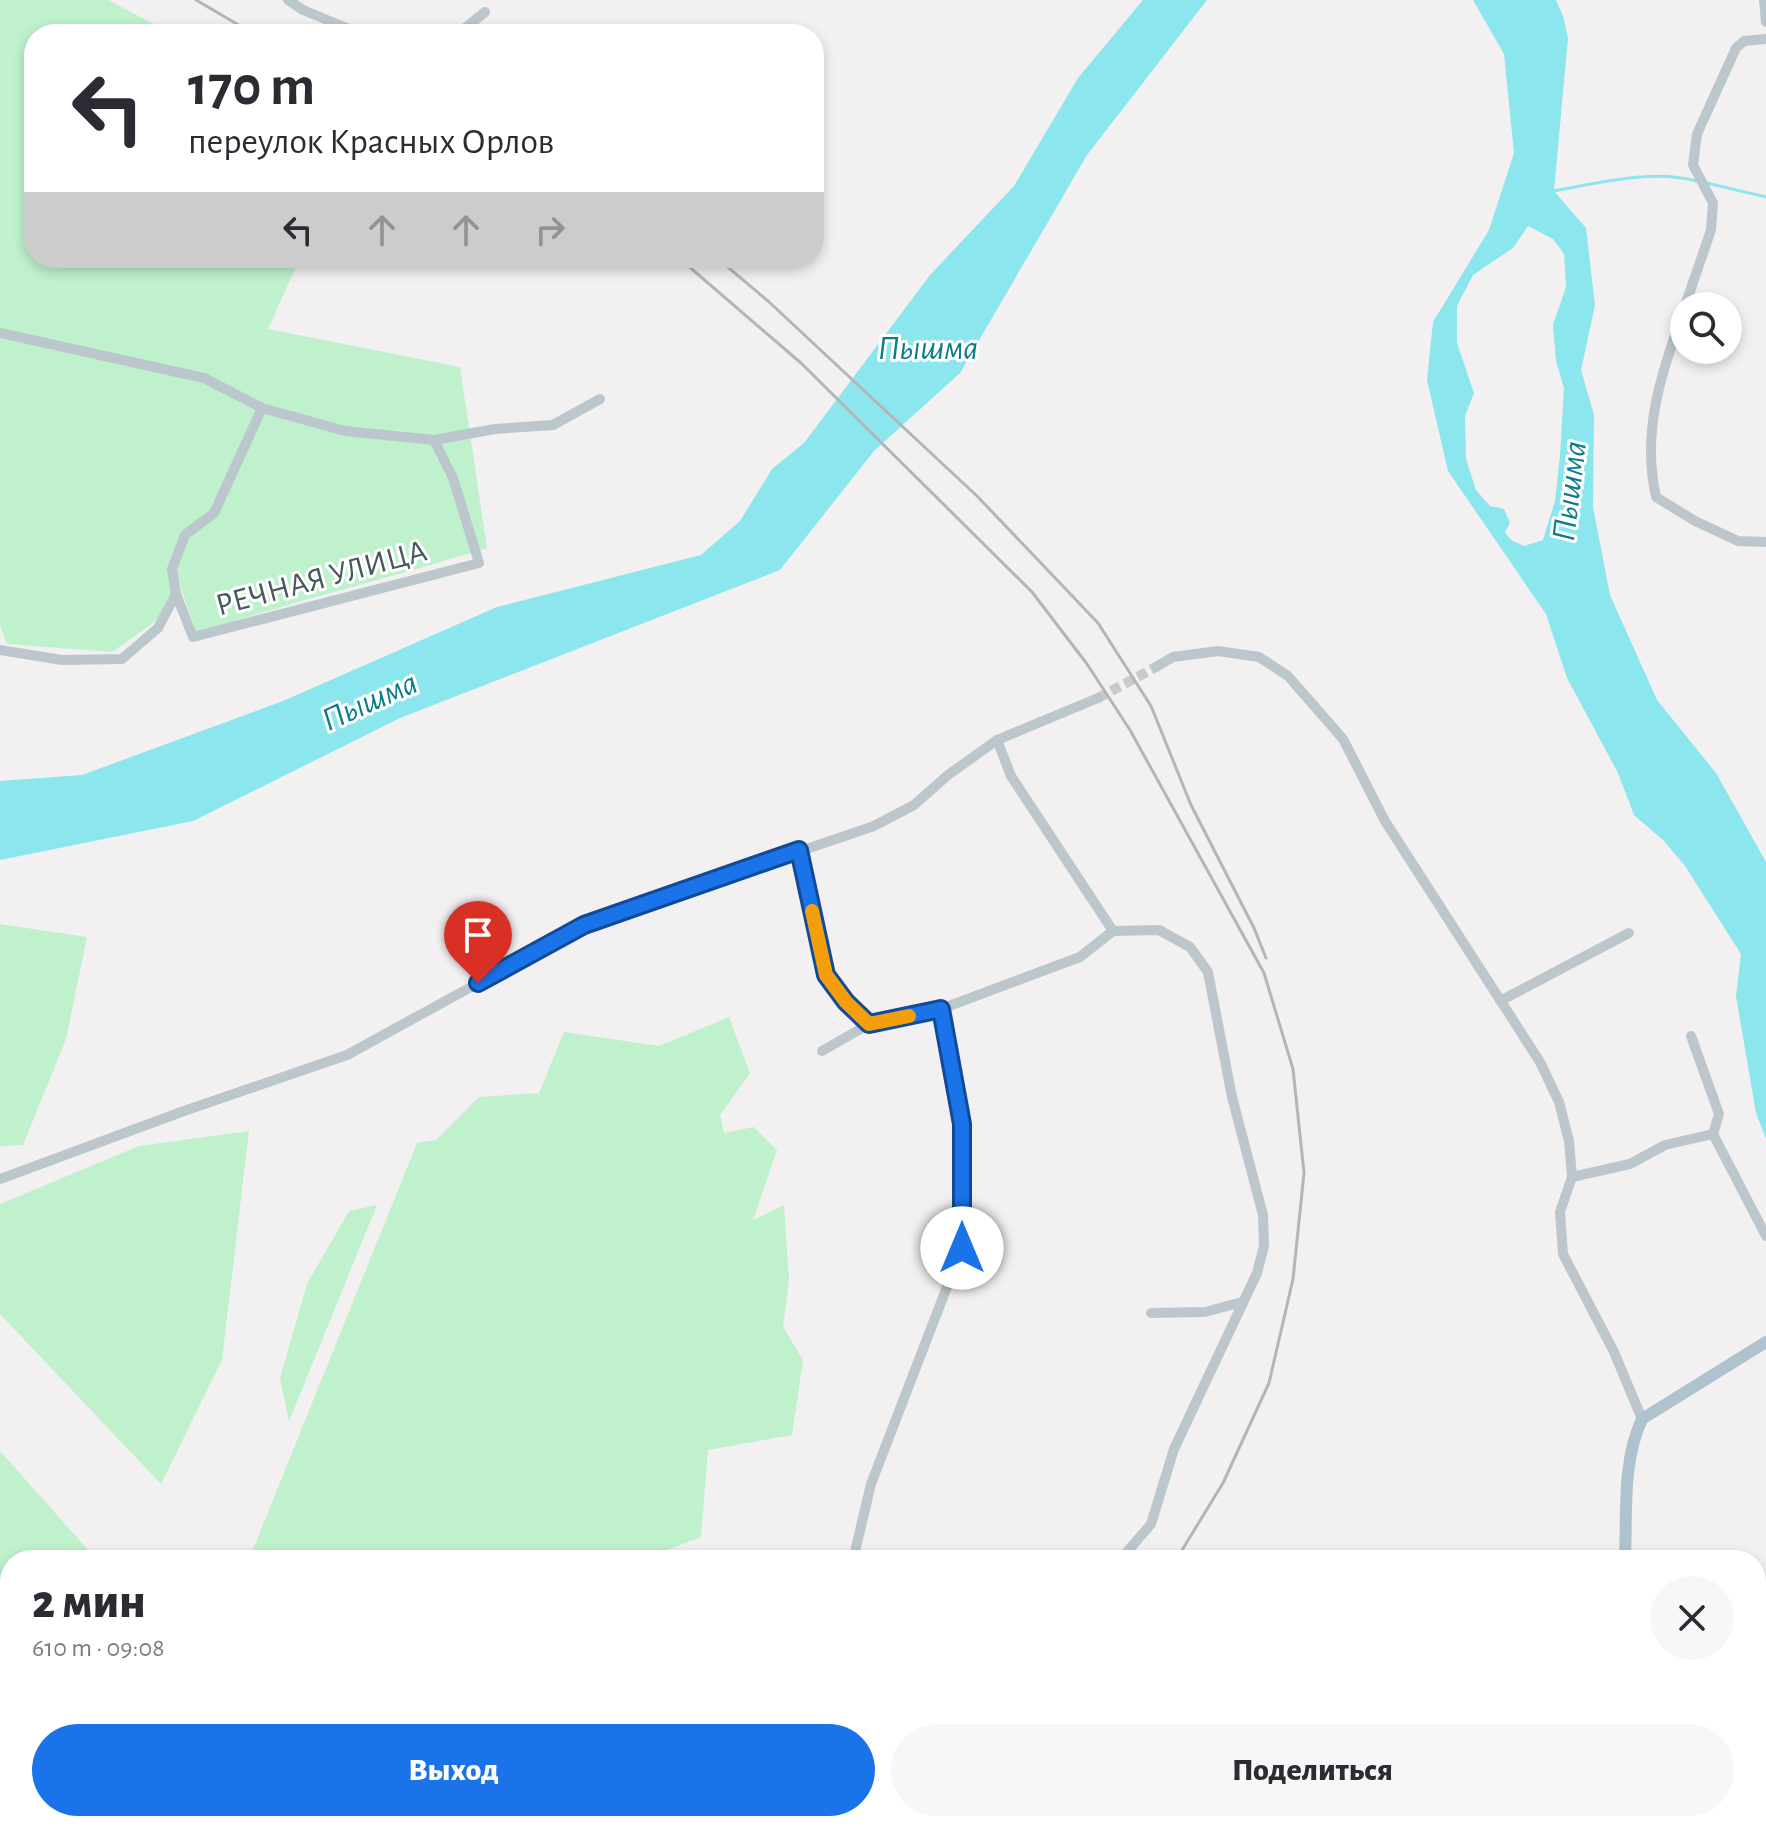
<!DOCTYPE html>
<html lang="ru">
<head>
<meta charset="utf-8">
<style>
	:root { --surface:#fff; --page:#f7f7f7; --text:#2b2b33; --muted:#7c7c81; --accent:#1a73e8 }
	body { margin:0; font-family:"Alegreya Sans",sans-serif; background:var(--page); color:var(--text); height:100vh; display:flex; flex-direction:column; font-size:30px; white-space:nowrap }
	* { box-sizing:border-box; margin:0 }
	p { font-size:26px; color:var(--muted) }
	.icon { flex:none; width:44px; height:44px; fill:none; stroke:currentColor; stroke-width:2; stroke-linecap:round; stroke-linejoin:round }
	.map { position:relative; flex:1; overflow:hidden }
	.details { position:absolute; left:0px; top:1550px; width:1766px; height:282px; display:flex; flex-direction:column; background:var(--surface); border-radius:32px 32px 0 0; box-shadow:0 4px 12px #0003 }
	.details>* { flex:none }
	.guide { position:absolute; left:24px; top:24px; width:800px; height:244px; border-radius:32px; box-shadow:0 4px 12px #0003; background:#fff; color:var(--text); overflow:hidden }
	.fabs { position:absolute; left:1670px; top:292px; display:grid; gap:16px }
	.fabs a { display:grid; place-items:center; width:72px; height:72px; border-radius:50%; background:var(--surface); box-shadow:0 4px 12px #0003; font-size:40px }
	.pin { position:absolute; display:grid; place-items:center; width:68px; height:68px; color:#fff; margin:-82px -34px; border-radius:50% 50% 50% 0; rotate:-45deg; box-shadow:0 0 8px #0007 }
	.pin .icon { rotate:45deg }
	.me { position:absolute; width:88px; margin:-44px; rotate:0deg; stroke-linejoin:round; filter:drop-shadow(0 0 6px #0008) }
	.turn { display:flex; align-items:center; gap:28px; height:168px; padding:0 32px; font-size:36px }
	.turn .icon { width:104px; height:104px; stroke-width:2.5 }
	.turn b { display:block; font-size:56px; line-height:68px }
	.lanes { display:flex; align-items:center; height:76px; padding:0 32px; background:#0003; justify-content:center; gap:40px; direction:ltr }
	.lanes .off { opacity:.35 }
	.round { display:grid; place-items:center; flex:none; width:84px; height:84px; border-radius:42px; background:var(--page) }
	.overview { display:flex; align-items:center; justify-content:space-between; height:136px; padding:0 32px }
	h1 { font-size:48px; font-weight:800; line-height:60px }
	.primary-button { display:flex; gap:16px; margin-top:auto; padding:16px 32px }
	.primary-button a { flex:1; height:92px; border-radius:48px; background:var(--accent); color:#fff; font-size:32px; font-weight:800; line-height:92px; text-align:center }
	.primary-button a+a { background:var(--page); color:var(--text) }
	.map>svg:first-child { display:block }
	.green { fill:#bef1cc }
	.water { fill:#8be6ee; fill-rule:evenodd }
	.lines { fill:none; stroke-linecap:round; stroke-linejoin:round }
	.stream { stroke:#8be6ee; stroke-width:3 }
	.minor-tunnel { stroke:#c8cacc; stroke-width:10; stroke-dasharray:10 5; stroke-linecap:butt }
	.minor { stroke:#bcc7cd; stroke-width:10 }
	.major { stroke:#afc3cf; stroke-width:12 }
	.rail { stroke:#b2b6bb; stroke-width:3 }
	.route-casing { stroke:#114b97; stroke-width:20 }
	.route { stroke:#1a73e8; stroke-width:14 }
	.slow { stroke:#f59e0b; stroke-width:14 }
	.labels { text-anchor:middle; stroke-width:6; stroke-linejoin:round; paint-order:stroke }
	.street-label { font-size:32px; fill:#48565e; stroke:#fff }
	.water-label { font-size:34px; font-style:italic; fill:#0b7d88; stroke:#fff }
</style>
</head>
<body>
<div class="map">
<svg width="1766" height="1831" viewBox="0 0 1766 1831">
	<rect width="100%" height="100%" fill="#f3f0f1"/>
	<!-- green -->
	<g class="green">
		<path d="M0 0H108L173 34H34V258H300L268 329 460 367 487 548C391 578 293 601 197 633L179 583 156 621 112 652 7 644 0 626Z"/>
		<polygon points="0,924 87,937 66,1039 23,1145 0,1146"/>
		<polygon points="729,1017 750,1073 720,1115 724,1133 754,1127 777,1150 753,1220 784,1205 789,1280 783,1327 803,1360 792,1435 708,1450 701,1537 662,1552 664,1560 253,1560 250,1557 417,1143 436,1140 479,1097 539,1093 564,1032 659,1046"/>
		<polygon points="249,1131 222,1360 161,1484 0,1314 0,1204 139,1146"/>
		<polygon points="377,1205 289,1421 280,1378 307,1284 349,1211"/>
		<polygon points="0,1451 97,1560 10,1560 10,1822 39,1822 36,1831 0,1831"/>
		<polygon points="146,1822 422,1822 419,1831 143,1831"/>
		<polygon points="975,1822 1026,1822 1016,1831 968,1831"/>
	</g>
	<!-- water -->
	<g class="water">
		<polygon points="1143,0 1207,0 1087,155 960,373 874,451 780,570 400,718 193,821 0,860 0,781 82,775 283,701 497,607 701,555 740,521 772,469 804,443 930,275 1014,186 1078,78"/>
		<path d="M1473 0H1556L1563 16 1568 38 1554 191 1586 228 1595 305 1581 370 1594 415 1593 507 1610 595 1657 700 1716 773 1766 862V1139L1756 1113 1736 996 1741 954 1685 866 1664 841 1634 815 1618 773 1567 678 1546 614 1448 471 1427 380 1433 322 1489 230 1514 153 1504 54ZM1528 226 1553 239 1564 254 1566 287 1553 325 1556 361 1564 388 1560 455 1555 501 1543 540 1524 546 1511 540 1505 532 1510 523 1504 509 1490 506 1476 490 1466 459 1465 416 1474 393 1457 343V306L1473 275 1513 248Z"/>
	</g>
	<g class="lines">
		<!-- stream -->
		<g class="stream">
			<polyline points="1707,183 1766,197"/>
			<path d="M1553 191C1599 183 1651 169 1696 181"/>
		</g>
		<!-- minor-tunnel -->
		<polyline class="minor-tunnel" points="1098,698 1156,667"/>
		<!-- minor -->
		<g class="minor">
			<polyline points="288,0 303,10 361,34"/>
			<polyline points="1764,0 1766,22"/>
			<polyline points="458,34 485,12"/>
			<polyline points="1685,306 1711,230 1713,203 1693,165 1697,134 1736,48 1744,41 1766,39"/>
			<path d="M1684 309C1662 373 1641 429 1656 497L1695 521 1738 541 1766 542"/>
			<polyline points="0,333 204,378 262,408 345,431 434,440 495,429 553,425 600,399"/>
			<polyline points="176,594 172,569 185,535 214,513 262,408"/>
			<polyline points="0,650 62,660 122,659 158,628 176,594 193,637 479,563 453,478 434,440"/>
			<polyline points="1156,667 1173,657 1218,651 1259,657 1288,676 1343,739 1385,821 1540,1062 1559,1102 1569,1141 1572,1177 1560,1212 1563,1254 1614,1352 1642,1419"/>
			<polyline points="997,740 1011,776 1113,931 1159,930 1190,947 1208,972 1232,1097 1263,1215 1264,1246 1257,1273 1174,1449 1151,1524 1120,1560"/>
			<polyline points="799,850 826,975 846,1002 869,1024"/>
			<polyline points="1500,1001 1629,933"/>
			<polyline points="1691,1036 1719,1114 1713,1134 1766,1236"/>
			<polyline points="822,1051 869,1024 941,1009 1080,957 1113,931"/>
			<polyline points="1572,1177 1630,1164 1665,1145 1713,1134"/>
			<polyline points="0,1179 184,1111 347,1055 584,925 874,826 914,805 948,775 997,740 1098,698"/>
			<polyline points="1151,1313 1205,1312 1242,1302"/>
			<polyline points="853,1560 871,1484 962,1248 962,1124 941,1009"/>
			<polyline points="1756,1596 1766,1593"/>
			<polyline points="498,1822 506,1831"/>
			<polyline points="1124,1822 1125,1831"/>
			<polyline points="1403,1822 1408,1831"/>
			<polyline points="758,1831 765,1822"/>
			<polyline points="1493,1831 1498,1822"/>
		</g>
		<!-- major -->
		<g class="major">
			<path d="M1625 1560C1627 1513 1622 1462 1642 1419L1766 1342"/>
			<polyline points="1688,1822 1689,1831"/>
		</g>
		<!-- rail -->
		<g class="rail">
			<polyline points="196,0 254,34"/>
			<polyline points="679,258 801,363 1032,592 1087,664 1130,730 1264,973 1293,1069 1304,1173 1293,1279 1269,1383 1223,1483 1176,1560"/>
			<polyline points="717,258 768,301 977,496 1098,623 1151,706 1191,805 1254,928 1266,958"/>
			<polyline points="906,1831 916,1822"/>
		</g>
	</g>
	<g class="lines">
		<defs>
			<polyline id="route" points="478,983 584,925 799,850 826,975 846,1002 869,1024 941,1009 962,1124 962,1248"/>
		</defs>
		<!-- route casing -->
		<use href="#route" class="route-casing"/>
		<!-- route -->
		<use href="#route" class="route"/>
		<!-- slow -->
		<polyline class="slow" points="812,911 826,975 846,1002 869,1024 909,1016"/>
	</g>
	<g class="labels">
		<!-- street labels -->
		<g class="street-label">
			<text transform="translate(321 577) rotate(-15)" y="11">РЕЧНАЯ УЛИЦА</text>
		</g>
		<!-- water labels -->
		<g class="water-label">
			<text x="928" y="359">Пышма</text>
			<text transform="translate(1568 491) rotate(-83)" y="12">Пышма</text>
			<text transform="translate(369 700) rotate(-24)" y="12">Пышма</text>
		</g>
	</g>
</svg>
<div class="fabs">
<a><svg class="icon" aria-label="search" viewBox="0 0 24 24"><circle cx="10" cy="10" r="6"/><path d="M15 15l6 6"/></svg></a>
</div>
<div class="pin" style="left:478px;top:983px;background:#d93025"><svg class="icon" aria-label="arrive" viewBox="0 0 24 24"><path d="M6 21V4h12l-3 4 3 4H6"/></svg></div>
<svg class="me" style="left:962px;top:1248px" viewBox="-20 -20 40 40"><circle r="19" fill="#fff"/><path d="M0-13L10 11 0 6-10 11z" fill="#1a73e8"/></svg>
<div class="guide">
<div class="turn"><svg class="icon" aria-label="left" viewBox="0 0 24 24"><path d="M17 20v-9H6M10 6l-5 5 5 5"/></svg><div><b>170 m</b>переулок Красных Орлов</div></div>
<div class="lanes"><svg class="icon" aria-label="left" viewBox="0 0 24 24"><path d="M17 20v-9H6M10 6l-5 5 5 5"/></svg><svg class="icon off" aria-label="ahead" viewBox="0 0 24 24"><path d="M12 20V5M6 11l6-6 6 6"/></svg><svg class="icon off" aria-label="ahead" viewBox="0 0 24 24"><path d="M12 20V5M6 11l6-6 6 6"/></svg><svg class="icon off" aria-label="right" viewBox="0 0 24 24"><path d="M7 20v-9h11M14 6l5 5-5 5"/></svg></div>
</div>
<section class="details">
<div class="overview"><div><h1>2 мин</h1><p>610 m · 09:08</p></div><a class="round"><svg class="icon" aria-label="close" viewBox="0 0 24 24"><path d="M6 6l12 12M18 6L6 18"/></svg></a></div>
<div class="primary-button"><a>Выход</a><a>Поделиться</a></div>
</section>
</div>
</body>
</html>
